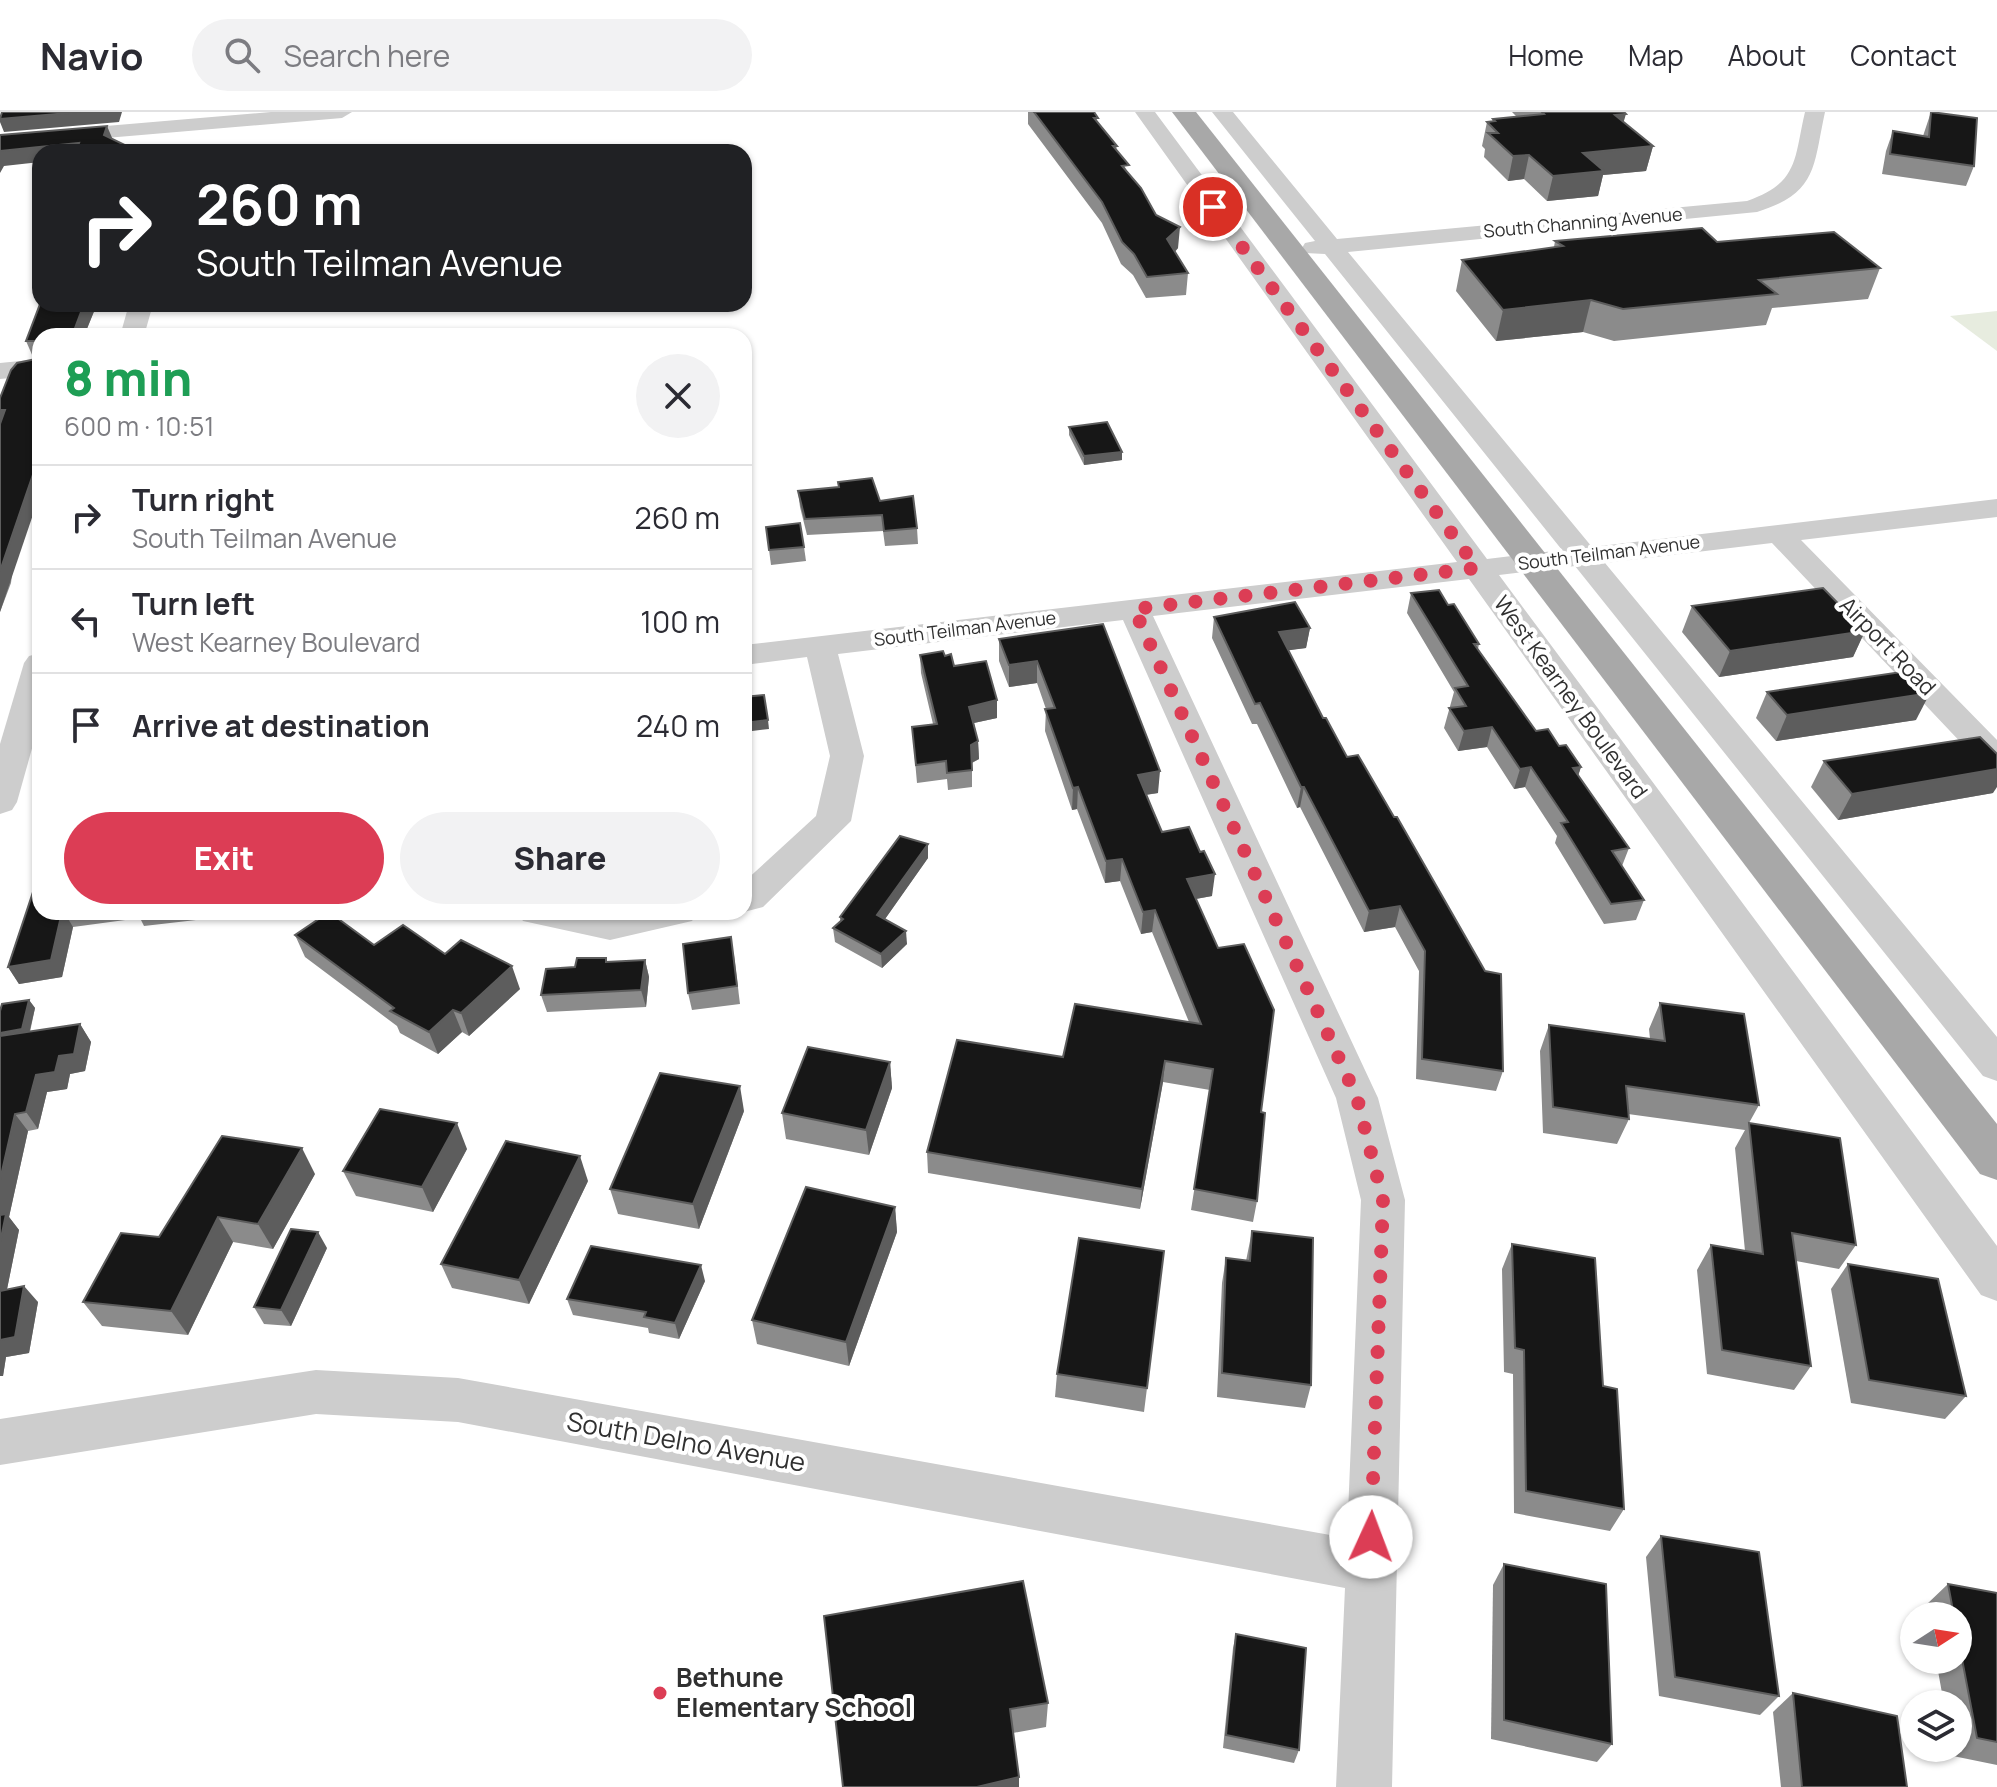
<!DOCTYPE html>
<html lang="en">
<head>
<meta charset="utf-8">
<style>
	:root { --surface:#fff; --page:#f2f2f3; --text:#2b2b33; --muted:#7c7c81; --line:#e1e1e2; --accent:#dc3d55 }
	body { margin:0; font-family:Manrope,sans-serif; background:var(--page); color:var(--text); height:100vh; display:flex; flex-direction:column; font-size:30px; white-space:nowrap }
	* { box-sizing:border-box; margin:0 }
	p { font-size:26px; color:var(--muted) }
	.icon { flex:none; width:44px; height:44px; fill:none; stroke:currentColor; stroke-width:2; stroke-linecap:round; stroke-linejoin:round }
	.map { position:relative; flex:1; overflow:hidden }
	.side { position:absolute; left:32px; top:216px; width:720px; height:592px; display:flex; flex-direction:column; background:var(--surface); border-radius:24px; box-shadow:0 2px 6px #0004 }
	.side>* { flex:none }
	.top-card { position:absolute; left:32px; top:32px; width:720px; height:168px; border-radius:24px; box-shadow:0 2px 6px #0004; background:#202124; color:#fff; overflow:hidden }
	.needle { width:52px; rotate:78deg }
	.buttons { position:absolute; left:1900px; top:1490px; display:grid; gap:16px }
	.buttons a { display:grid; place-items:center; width:72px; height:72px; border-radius:50%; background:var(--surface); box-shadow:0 2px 6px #0004; font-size:40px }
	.pin { position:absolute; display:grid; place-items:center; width:68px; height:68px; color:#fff; margin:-34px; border:4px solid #fff; border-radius:50%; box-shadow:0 2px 8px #0007 }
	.me { position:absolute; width:88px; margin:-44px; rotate:2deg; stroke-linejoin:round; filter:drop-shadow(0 0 6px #0008) }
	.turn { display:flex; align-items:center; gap:28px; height:168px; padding:0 32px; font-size:36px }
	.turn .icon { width:104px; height:104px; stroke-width:2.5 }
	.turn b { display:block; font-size:56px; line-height:68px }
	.round { display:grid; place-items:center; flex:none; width:84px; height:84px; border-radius:42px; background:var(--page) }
	.summary { display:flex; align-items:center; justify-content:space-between; height:136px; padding:0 32px }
	h1 { font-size:48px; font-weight:800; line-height:60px; color:#1e9e55 }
	.primary-button { display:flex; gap:16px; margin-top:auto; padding:16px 32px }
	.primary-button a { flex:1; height:92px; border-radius:48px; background:var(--accent); color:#fff; font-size:32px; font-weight:800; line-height:92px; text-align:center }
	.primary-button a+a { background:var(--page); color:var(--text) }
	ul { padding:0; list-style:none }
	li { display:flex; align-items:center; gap:24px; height:104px; padding:0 32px; border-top:2px solid var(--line) }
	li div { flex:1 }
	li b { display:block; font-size:30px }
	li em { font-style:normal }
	header { display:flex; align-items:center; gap:48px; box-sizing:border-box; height:112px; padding:0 40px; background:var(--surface); border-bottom:2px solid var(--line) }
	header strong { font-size:38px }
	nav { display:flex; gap:44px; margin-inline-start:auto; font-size:28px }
	.search { width:560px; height:72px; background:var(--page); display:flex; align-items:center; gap:20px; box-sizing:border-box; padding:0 28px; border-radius:44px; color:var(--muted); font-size:30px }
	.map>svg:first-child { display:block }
	.green { fill:#e7ecdf }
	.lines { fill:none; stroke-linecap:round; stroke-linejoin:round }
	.minor { fill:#cdcdcd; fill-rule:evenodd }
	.major { fill:#a8a8a8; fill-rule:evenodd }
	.wall { fill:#8b8b8b }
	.shaded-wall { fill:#5d5d5d }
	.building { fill:#171717; stroke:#5d5d5d; stroke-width:2 }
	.route { stroke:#dc3d55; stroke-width:14; stroke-dasharray:0 25.2 }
	.poi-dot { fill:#dc3d55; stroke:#fff; stroke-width:3 }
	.labels { text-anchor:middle; stroke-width:8; stroke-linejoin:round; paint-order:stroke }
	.far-street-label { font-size:18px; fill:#303030; stroke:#fff }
	.street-label { font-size:22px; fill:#303030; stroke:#fff }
	.near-street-label { font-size:26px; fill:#303030; stroke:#fff }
	.near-poi-label { font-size:26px; font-weight:bold; fill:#303030; stroke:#fff; text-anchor:start }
</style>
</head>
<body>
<header>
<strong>Navio</strong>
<div class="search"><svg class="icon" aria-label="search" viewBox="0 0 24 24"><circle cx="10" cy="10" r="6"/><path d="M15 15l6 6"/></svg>Search here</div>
<nav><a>Home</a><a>Map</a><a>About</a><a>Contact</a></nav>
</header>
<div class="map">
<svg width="1997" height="1675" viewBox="0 0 1997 1675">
	<rect width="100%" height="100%" fill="#fff"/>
	<!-- green -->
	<polygon class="green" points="1997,199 1997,239 1950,204"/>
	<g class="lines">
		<!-- minor -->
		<g class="minor">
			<polygon points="271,0 352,0 342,6 0,35 0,23"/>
			<path d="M1135 0H1155L1487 447 1562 438 1325 142 1305 141 1302 136 1305 131 1315 129 1212 0H1233L1337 127 1747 89C1799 71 1794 47 1805 0H1825C1813 55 1818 81 1757 100L1348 140 1592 435 1997 387V405L1801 428 1997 628V659L1985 656 1772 431 1605 451 1997 925V969L1983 964 1575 454 1499 463 1997 1134V1189L1981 1183 1469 467 1153 504 1378 986 1405 1088 1392 1675H1336L1345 1476 458 1310 316 1302 0 1353V1307L316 1258 458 1266 1347 1426 1361 1088 1336 986 1123 508 838 542 864 644 851 709 763 795 744 800V770L816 704 830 644 807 545 744 553V533L1457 450Z"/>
			<polygon points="129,192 153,192 144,224 120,224"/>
			<polygon points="40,247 40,263 0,267 0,251"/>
			<polygon points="40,541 40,608 17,690 12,698 0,702 0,632 24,551 29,544"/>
			<polygon points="517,800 698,800 692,809 610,828 523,809"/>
		</g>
		<!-- major -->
		<polygon class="major" points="1172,0 1196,0 1997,1012 1997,1068 1980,1062"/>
	</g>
	<!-- wall -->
	<g class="wall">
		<polygon points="1028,0 1094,0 1098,11 1117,34 1116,38 1128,61 1178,136 1175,140 1188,161 1186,183 1146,186 1133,163 1121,152 1102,111 1028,12"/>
		<polygon points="1512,0 1624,0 1623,10 1653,34 1646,59 1603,63 1598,84 1547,89 1524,67 1508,69 1484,45 1485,37 1482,34 1487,10 1492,9 1493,7 1517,5"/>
		<polygon points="1931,0 1974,54 1966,74 1882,62 1886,39 1893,19 1923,24"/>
		<polygon points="1555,129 1717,130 1880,156 1868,187 1772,196 1766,213 1614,229 1583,220 1496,229 1456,179 1462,148 1554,135"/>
		<polygon points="97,192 84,224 40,224 11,471 0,500 0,286 36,247 36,245 33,245 26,229"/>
		<polygon points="1069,315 1122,340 1122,348 1084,353 1069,323"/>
		<polygon points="798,379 880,389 917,416 918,432 885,434 883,419 807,423 800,395"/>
		<polygon points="766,415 804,435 806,449 771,453"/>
		<polygon points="1411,481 1448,493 1479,532 1478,537 1536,619 1559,634 1581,655 1578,664 1629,736 1622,754 1644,788 1636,808 1604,812 1555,731 1557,724 1525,675 1514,677 1487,635 1458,639 1444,616 1454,580 1407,501"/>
		<polygon points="1692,494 1865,519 1853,545 1719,565 1682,520"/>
		<polygon points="1214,505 1310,516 1306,536 1288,538 1503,959 1496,979 1416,967 1419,859 1395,815 1364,820 1300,695 1297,696 1257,612 1252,612 1212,526"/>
		<polygon points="1103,512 1158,681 1146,683 1162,720 1212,784 1196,787 1261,1000 1257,1089 1253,1110 1191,1098 1210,978 1163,970 1140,1097 928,1061 927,1040 1063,945 1189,910 1152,820 1141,822 1120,769 1105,771 1077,697 1072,698 1045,619 1046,597 1037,571 1009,575 999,549 999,527"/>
		<polygon points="920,543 945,544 954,554 997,588 997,606 974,611 978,629 979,647 972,651 972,675 948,678 947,667 917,671 912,615 933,612 921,561"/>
		<polygon points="1767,580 1916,608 1776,629 1756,606"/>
		<polygon points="1824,649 1993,681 1838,708 1811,675"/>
		<polygon points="928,732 928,746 885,807 907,832 882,856 835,830 833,816 840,810 840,805"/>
		<polygon points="40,800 198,800 196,808 144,814 140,806 73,815 62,865 19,872 8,855"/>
		<polygon points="295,823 445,842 520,877 469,924 462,920 438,942 400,921 397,914 305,845"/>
		<polygon points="734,843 740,892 692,898 688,881"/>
		<polygon points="606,846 607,850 645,848 649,865 646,895 547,900 541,883 575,855"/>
		<polygon points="29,888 35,896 30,920 80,912 91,930 85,959 70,962 67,977 47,980 38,1017 28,1019 9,1105 19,1118 7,1177 38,1190 29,1241 6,1245 3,1264 0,899"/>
		<polygon points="1660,891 1759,993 1749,1011 1856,1133 1839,1157 1796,1149 1811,1254 1794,1278 1707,1262 1697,1158 1711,1133 1745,1139 1735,1036 1745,1018 1628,1002 1629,1007 1617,1032 1543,1021 1540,939 1549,913 1650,927 1649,917"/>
		<polygon points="890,950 892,976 869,1043 786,1027 782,1001"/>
		<polygon points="744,999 699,1117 618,1102 610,1077"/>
		<polygon points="467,1037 433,1100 356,1084 343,1059"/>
		<polygon points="315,1062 273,1137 233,1130 188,1223 102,1214 83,1190 159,1125"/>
		<polygon points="588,1069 529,1192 452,1176 441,1152"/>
		<polygon points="895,1095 897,1120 849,1254 757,1232 752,1208"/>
		<polygon points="1252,1119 1311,1273 1305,1296 1217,1285 1222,1171 1226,1146 1246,1149"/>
		<polygon points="1512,1132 1603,1274 1624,1397 1610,1419 1514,1401 1513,1262 1504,1260 1502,1157"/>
		<polygon points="327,1136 291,1214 264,1212 254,1195"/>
		<polygon points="1164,1139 1144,1300 1055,1285 1057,1262"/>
		<polygon points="1848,1152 1966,1284 1945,1307 1851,1291 1831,1177"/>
		<polygon points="705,1169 679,1227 649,1221 648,1216 573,1203 567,1187"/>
		<polygon points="1661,1424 1779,1584 1760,1603 1659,1584 1646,1445"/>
		<polygon points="1504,1452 1612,1632 1597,1650 1491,1627 1493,1473"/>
		<polygon points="1023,1469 1048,1591 1046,1615 1013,1621 1019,1665 1019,1675 843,1675"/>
		<polygon points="1948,1472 1997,1481 1997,1653 1953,1644 1952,1636 1958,1636 1958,1592 1944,1592 1936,1548 1958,1548 1958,1504 1928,1504 1926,1493"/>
		<polygon points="1236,1522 1299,1638 1294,1651 1223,1636 1233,1536"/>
		<polygon points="1793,1581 1907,1675 1781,1675 1773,1600"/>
	</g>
	<!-- shaded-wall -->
	<g class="shaded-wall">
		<polygon points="80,0 122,0 119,10 4,20 0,10 0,7"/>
		<polygon points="1626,2 1619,25 1615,3"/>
		<polygon points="107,14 113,28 104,23"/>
		<polygon points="79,31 83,40 40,40 40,50 4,54 0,61 0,39"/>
		<polygon points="1653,34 1646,59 1603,63 1598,84 1547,89 1553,64 1583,41"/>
		<polygon points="1529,43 1524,67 1508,69 1513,44"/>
		<polygon points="1180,115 1178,136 1166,149 1167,127"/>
		<polygon points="1591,188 1583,220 1496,229 1503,198"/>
		<polygon points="84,192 97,192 84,224 72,224"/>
		<polygon points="0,298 5,298 3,315 0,309"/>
		<polygon points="1122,340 1122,348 1084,353 1084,344"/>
		<polygon points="40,342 40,382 0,500 0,459"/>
		<polygon points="1310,516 1306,536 1276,540 1279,520"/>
		<polygon points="1865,519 1853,545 1719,565 1730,539"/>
		<polygon points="1037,549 1037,571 1009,575 1009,553"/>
		<polygon points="1930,581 1916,608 1776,629 1787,603"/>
		<polygon points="997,588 997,606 969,612 969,595"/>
		<polygon points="768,608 769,617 744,620 744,611"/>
		<polygon points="1492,615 1487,635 1458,639 1464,619"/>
		<polygon points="978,629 979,647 971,651 971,633"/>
		<polygon points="1531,655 1525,675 1514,677 1520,657"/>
		<polygon points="1581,655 1574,675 1573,656"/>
		<polygon points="1997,657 1997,675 1993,681 1838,708 1852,682"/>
		<polygon points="1160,659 1158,681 1136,684 1138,663"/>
		<polygon points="1078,675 1077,697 1072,698 1073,676"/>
		<polygon points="1301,675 1304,675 1300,695 1297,696"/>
		<polygon points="928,732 928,746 878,817 877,803"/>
		<polygon points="1122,747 1120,769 1105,771 1106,749"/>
		<polygon points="1215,762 1212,784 1184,789 1187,767"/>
		<polygon points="1400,794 1395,815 1364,820 1369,799"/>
		<polygon points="1155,798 1152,820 1141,822 1143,800"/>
		<polygon points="62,800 64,800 73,815 62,865 19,872 8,855"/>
		<polygon points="192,800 198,800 196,808"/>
		<polygon points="906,819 907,832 882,856 881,842"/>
		<polygon points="645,848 649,865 646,895 641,878"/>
		<polygon points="512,854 520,877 469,924 461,901"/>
		<polygon points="29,888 35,896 28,926 0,930 0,921"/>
		<polygon points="453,898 462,920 438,942 429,920"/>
		<polygon points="80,912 91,930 85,959 70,962 67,977 47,980 38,1017 26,1000 36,963 59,944"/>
		<polygon points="1165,949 1163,970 1140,1097 1142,1077"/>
		<polygon points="890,950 892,976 869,1043 866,1018"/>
		<polygon points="740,974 744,999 699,1117 693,1092"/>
		<polygon points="15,1002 28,1019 9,1105 19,1118 3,1197 0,1193 0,1068"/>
		<polygon points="457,1011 467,1037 433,1100 422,1075"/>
		<polygon points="302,1036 315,1062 273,1137 258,1112"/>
		<polygon points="580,1044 588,1069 529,1192 519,1168"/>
		<polygon points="895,1095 897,1120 849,1254 846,1230"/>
		<polygon points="218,1105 233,1130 188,1223 171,1199"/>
		<polygon points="318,1120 327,1136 291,1214 281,1198"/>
		<polygon points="701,1153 705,1169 679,1227 675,1211"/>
		<polygon points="24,1174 38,1190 29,1241 6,1245 3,1264 0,1264 0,1228"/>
		<polygon points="1019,1665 1019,1675 977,1675"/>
	</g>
	<!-- building -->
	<g class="building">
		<polygon points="2,0 80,0 0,7"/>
		<polygon points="1034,0 1094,0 1098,6 1094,6 1117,34 1113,34 1129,53 1122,54 1141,76 1156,103 1180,115 1167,127 1188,161 1147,165 1134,142 1122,130 1102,90"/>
		<polygon points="1542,0 1624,0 1626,2 1615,3 1653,34 1583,41 1604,59 1553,64 1529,43 1513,44 1488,21 1498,21 1487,10 1495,9 1493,7 1544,2"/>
		<polygon points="1931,0 1977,6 1974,54 1890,42 1893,19 1929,25"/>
		<polygon points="107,14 104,23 133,37 132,40 75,40 79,31 0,39 0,23"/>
		<polygon points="1702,116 1717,130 1834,120 1880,156 1759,168 1777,182 1623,197 1591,188 1503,198 1462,148 1563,134 1555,129"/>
		<polygon points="40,192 84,192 72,224 40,224 40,342 0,459 0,312 5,298 0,298 0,286 11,258 17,251 36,247 35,229 26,229"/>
		<polygon points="1107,310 1122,340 1084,344 1069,315"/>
		<polygon points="872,366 880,389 913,384 917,416 884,419 882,403 805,407 798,379 839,375 838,370"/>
		<polygon points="800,411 804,435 769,438 766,415"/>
		<polygon points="1823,476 1865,519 1730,539 1692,494"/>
		<polygon points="1439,478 1448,493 1454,492 1479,532 1474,532 1536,619 1548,617 1559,634 1566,633 1581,655 1573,656 1629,736 1612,739 1644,788 1611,792 1561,711 1568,710 1531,655 1520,657 1492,615 1464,619 1449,596 1466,594 1455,576 1468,574 1411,481"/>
		<polygon points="1295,490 1310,516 1279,520 1323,606 1326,606 1347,645 1358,643 1394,705 1397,705 1485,859 1501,862 1503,959 1422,947 1425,839 1400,794 1369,799 1304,675 1301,675 1260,591 1255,592 1214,505"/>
		<polygon points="1103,512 1160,659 1138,663 1153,699 1162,720 1189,715 1200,740 1204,739 1215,762 1187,767 1218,836 1244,832 1274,898 1261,1000 1265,1001 1257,1089 1194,1077 1213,957 1165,949 1142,1077 927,1040 957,928 1063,945 1075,892 1201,912 1155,798 1143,800 1122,747 1106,749 1078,675 1073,676 1045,597 1055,596 1037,549 1009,553 999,527"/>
		<polygon points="943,539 945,544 951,542 954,554 986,549 997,588 969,595 978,629 971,633 972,658 947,661 946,649 916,653 912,615 937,612 920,543"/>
		<polygon points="1908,559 1930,581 1787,603 1767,580"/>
		<polygon points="764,583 768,608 744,611 744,585"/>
		<polygon points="1980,625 1997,642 1997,657 1852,682 1824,649"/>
		<polygon points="900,724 928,732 877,803 906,819 881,842 833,816 843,807 840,805"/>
		<polygon points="40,759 40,800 62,800 51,848 8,855"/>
		<polygon points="329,800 374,833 403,813 445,842 461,828 512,854 461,901 453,898 429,920 390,899 394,896 295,823"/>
		<polygon points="731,825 737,874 688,881 683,832"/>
		<polygon points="577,846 606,846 606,850 645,848 641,878 541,883 546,857 575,855"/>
		<polygon points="29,888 22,917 0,921 0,899 2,892"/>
		<polygon points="1660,891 1744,902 1759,993 1626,974 1629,1007 1553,995 1549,913 1665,929"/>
		<polygon points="80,912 74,942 59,944 55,960 36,963 26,1000 15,1002 0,1068 0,924"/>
		<polygon points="808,935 890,950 866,1018 782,1001"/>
		<polygon points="660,961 740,974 693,1092 610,1077"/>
		<polygon points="380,997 457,1011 422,1075 343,1059"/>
		<polygon points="1749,1011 1840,1026 1856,1133 1792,1121 1811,1254 1722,1238 1711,1133 1763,1142"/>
		<polygon points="222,1024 302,1036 258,1112 218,1105 171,1199 83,1190 121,1121 159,1125"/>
		<polygon points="506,1029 580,1044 519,1168 441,1152"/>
		<polygon points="806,1075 895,1095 846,1230 752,1208"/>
		<polygon points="6,1102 0,1131 0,1103"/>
		<polygon points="291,1117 318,1120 281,1198 254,1195"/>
		<polygon points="1252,1119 1313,1126 1311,1273 1222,1261 1226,1146 1250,1149"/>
		<polygon points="1079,1126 1164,1139 1147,1276 1057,1262"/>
		<polygon points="1512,1132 1595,1146 1603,1274 1617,1277 1624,1397 1526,1379 1524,1238 1515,1236"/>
		<polygon points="591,1134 701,1153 675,1211 644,1205 646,1200 567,1187"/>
		<polygon points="1848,1152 1938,1167 1966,1284 1869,1268"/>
		<polygon points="24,1174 15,1225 0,1228 0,1179"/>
		<polygon points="1661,1424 1759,1440 1779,1584 1675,1565"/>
		<polygon points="1504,1452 1606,1472 1612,1632 1504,1608"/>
		<polygon points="1023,1469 1048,1591 1010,1597 1019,1665 977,1675 843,1675 824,1504"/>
		<polygon points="1948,1472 1997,1481 1997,1630 1977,1626 1958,1526 1958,1504 1954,1504"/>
		<polygon points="1236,1522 1306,1536 1299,1638 1226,1623"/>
		<polygon points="1793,1581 1897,1604 1907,1675 1802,1675"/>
	</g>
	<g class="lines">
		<!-- route -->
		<polyline class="route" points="1213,95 1477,456 1134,497 1357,986 1383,1088 1371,1425"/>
	</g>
	<!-- markers -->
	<circle class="poi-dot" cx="660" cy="1581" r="8"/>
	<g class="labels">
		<!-- far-street labels -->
		<g class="far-street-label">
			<text transform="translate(1583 111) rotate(-5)" y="6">South Channing Avenue</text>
			<text transform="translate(1609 441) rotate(-7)" y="6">South Teilman Avenue</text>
			<text transform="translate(965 517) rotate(-7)" y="6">South Teilman Avenue</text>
		</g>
		<!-- street labels -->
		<g class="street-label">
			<text transform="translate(1888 534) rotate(46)" y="8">Airport Road</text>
			<text transform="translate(1571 585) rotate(54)" y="8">West Kearney Boulevard</text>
		</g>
		<!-- near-street labels -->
		<g class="near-street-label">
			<text transform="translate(686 1330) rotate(10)" y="9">South Delno Avenue</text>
		</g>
		<!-- near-poi labels -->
		<g class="near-poi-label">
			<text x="676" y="1575">Bethune<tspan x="676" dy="30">Elementary School</tspan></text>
		</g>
	</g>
</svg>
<div class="buttons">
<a><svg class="needle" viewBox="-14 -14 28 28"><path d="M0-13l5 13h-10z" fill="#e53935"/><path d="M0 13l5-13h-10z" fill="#7c7c81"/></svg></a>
<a><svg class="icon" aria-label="layers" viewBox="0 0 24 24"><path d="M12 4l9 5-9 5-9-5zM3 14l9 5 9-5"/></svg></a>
</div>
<div class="pin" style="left:1213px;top:95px;background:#d93025"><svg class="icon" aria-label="arrive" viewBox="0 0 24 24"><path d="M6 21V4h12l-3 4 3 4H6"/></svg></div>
<svg class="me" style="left:1371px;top:1425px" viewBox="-20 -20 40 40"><circle r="19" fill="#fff"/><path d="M0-13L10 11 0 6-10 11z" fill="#dc3d55"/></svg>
<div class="top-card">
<div class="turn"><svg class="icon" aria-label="right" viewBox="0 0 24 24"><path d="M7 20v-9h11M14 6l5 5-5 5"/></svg><div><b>260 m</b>South Teilman Avenue</div></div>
</div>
<section class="side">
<div class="summary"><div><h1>8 min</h1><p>600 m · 10:51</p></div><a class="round"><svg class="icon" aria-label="close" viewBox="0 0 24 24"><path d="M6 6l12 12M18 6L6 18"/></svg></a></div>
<ul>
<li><svg class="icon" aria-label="right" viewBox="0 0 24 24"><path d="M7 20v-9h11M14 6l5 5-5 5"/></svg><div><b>Turn right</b><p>South Teilman Avenue</p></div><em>260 m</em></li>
<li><svg class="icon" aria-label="left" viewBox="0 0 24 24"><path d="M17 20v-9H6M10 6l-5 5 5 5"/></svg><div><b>Turn left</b><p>West Kearney Boulevard</p></div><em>100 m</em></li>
<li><svg class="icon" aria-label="arrive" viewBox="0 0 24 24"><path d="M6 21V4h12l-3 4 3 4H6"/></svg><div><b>Arrive at destination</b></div><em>240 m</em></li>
</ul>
<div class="primary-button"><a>Exit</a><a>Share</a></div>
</section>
</div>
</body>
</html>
